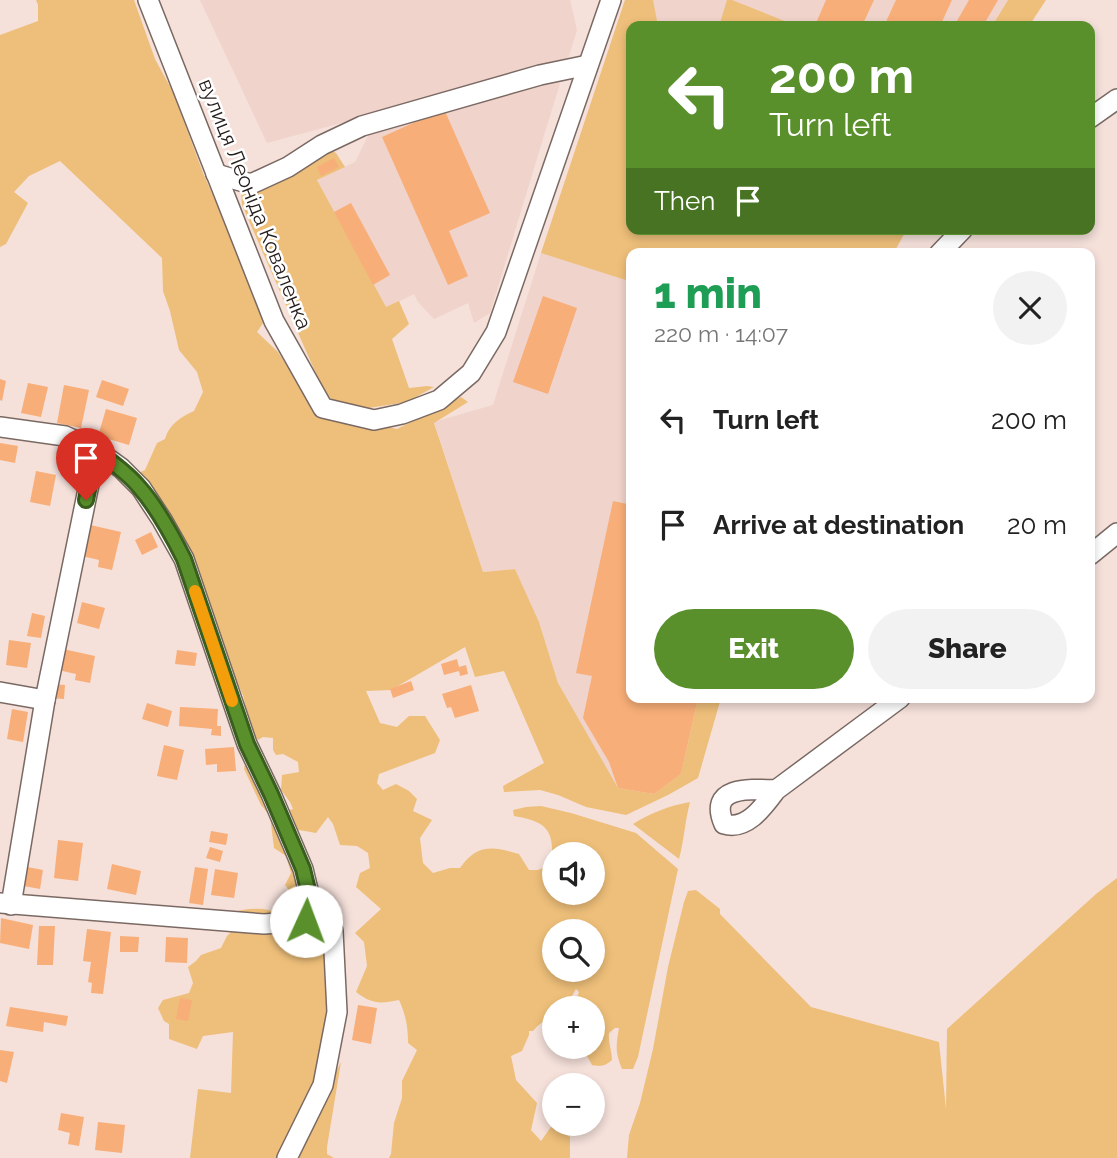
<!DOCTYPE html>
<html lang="en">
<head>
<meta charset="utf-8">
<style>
	:root { --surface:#fff; --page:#f2f2f2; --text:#222; --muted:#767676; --accent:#59902c }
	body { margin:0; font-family:Raleway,sans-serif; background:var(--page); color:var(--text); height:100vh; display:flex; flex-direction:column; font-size:26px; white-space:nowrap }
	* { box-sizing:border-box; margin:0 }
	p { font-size:23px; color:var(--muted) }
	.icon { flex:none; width:38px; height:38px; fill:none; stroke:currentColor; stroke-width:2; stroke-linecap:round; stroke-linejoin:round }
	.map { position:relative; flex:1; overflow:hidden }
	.side { position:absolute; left:626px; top:248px; width:469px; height:455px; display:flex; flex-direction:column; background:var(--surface); border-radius:14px; box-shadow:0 4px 10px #0003 }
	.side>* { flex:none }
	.top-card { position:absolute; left:626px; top:21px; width:469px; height:214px; border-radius:14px; box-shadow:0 4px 10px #0003; background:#59902c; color:#fff; overflow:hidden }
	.tools { position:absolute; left:542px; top:842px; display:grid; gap:14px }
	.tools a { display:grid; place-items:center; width:63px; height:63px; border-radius:50%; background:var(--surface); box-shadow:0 4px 10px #0003; font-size:35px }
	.pin { position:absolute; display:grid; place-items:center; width:60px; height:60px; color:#fff; margin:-72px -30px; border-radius:50% 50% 50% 0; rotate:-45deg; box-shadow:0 0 7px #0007 }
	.pin .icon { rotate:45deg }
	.me { position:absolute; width:77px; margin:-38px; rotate:2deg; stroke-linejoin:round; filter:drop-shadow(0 0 5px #0008) }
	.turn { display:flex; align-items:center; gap:24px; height:147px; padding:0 28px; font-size:32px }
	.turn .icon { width:91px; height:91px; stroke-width:2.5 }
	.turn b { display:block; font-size:49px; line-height:60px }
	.then { display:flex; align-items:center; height:66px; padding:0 28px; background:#0003; gap:14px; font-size:26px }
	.round { display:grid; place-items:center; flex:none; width:74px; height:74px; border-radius:37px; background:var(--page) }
	.overview { display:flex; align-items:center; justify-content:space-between; height:119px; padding:0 28px }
	h1 { font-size:42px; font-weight:800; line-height:52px; color:#1e9e55 }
	.button { display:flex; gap:14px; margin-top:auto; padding:14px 28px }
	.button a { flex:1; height:80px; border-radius:42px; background:var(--accent); color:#fff; font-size:28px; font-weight:800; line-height:80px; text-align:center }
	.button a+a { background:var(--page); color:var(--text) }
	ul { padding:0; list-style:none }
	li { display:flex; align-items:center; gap:21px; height:105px; padding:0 28px }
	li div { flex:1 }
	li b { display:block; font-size:26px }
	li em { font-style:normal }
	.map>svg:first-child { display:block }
	.built { fill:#f0d3ca }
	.green { fill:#eebf7a; fill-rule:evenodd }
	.building { fill:#f8ae78 }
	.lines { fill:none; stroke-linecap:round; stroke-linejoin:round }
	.minor-casing { stroke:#7a6963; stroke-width:22 }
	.minor { stroke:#fff; stroke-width:19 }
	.route-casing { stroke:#3a5e1d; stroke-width:18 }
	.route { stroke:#59902c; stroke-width:12 }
	.slow { stroke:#f59e0b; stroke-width:12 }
	.labels { text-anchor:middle; stroke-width:5; stroke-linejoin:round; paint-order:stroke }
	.street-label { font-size:21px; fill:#231c1a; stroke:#fff }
</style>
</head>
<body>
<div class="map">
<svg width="1117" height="1158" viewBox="0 0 1117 1158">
	<rect width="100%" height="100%" fill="#f5e0da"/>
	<!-- built -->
	<g class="built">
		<polygon points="200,0 570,0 577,30 567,62 267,143"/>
		<polygon points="625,0 1008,0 992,26 632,26 632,698 698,698 681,774 654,794 618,788 586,749 567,700 558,683 539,622 515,569 483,572 434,422 493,405 541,253"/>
		<polygon points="541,80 560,83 490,313 474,323 468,303 434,319 418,302 414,294 386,308 317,180 355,162 369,134"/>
	</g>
	<!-- green -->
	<g class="green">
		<path d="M36 0H134L155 59 173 92 203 173 234 243 265 320 257 332 278 352 308 398 375 424 397 429 461 397 468 402 434 423 483 572 515 569 539 622 558 683 618 788 654 794 681 774 698 698H721L698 778 668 795 626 815 586 807 558 795 540 790 504 792 503 786 544 763 504 671 475 677 465 647 391 690 366 691 380 723 397 727 409 716H425L440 740 435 753 379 774 377 783 383 790 396 784 409 791 417 799 413 811 432 820 420 838 423 863 433 873 450 868H460C477 844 492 846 519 854L529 870H538L552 864C554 830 548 822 514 816L513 810 526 807 541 806 571 813 636 833 678 869 638 1057 633 1069H622C615 1051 616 1047 619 1028H615L609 1033C608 1042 612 1051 612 1060 605 1066 601 1067 592 1065L587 1056 566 1047 593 1046V1008H573L579 992 576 989 569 1001 555 1008C552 1022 550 1017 540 1024 537 1026 535 1029 533 1031H529V1035L522 1051 511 1056 516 1080 537 1103 531 1130 541 1141 553 1124 570 1137V1158H389L391 1154 394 1123 402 1098V1081L417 1050 408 1043C408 1027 406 1015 399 1000 379 1004 372 1004 356 992L367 966 364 942 355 933 381 909 356 887 360 873 370 868 368 853 357 846 340 845 333 824 328 817 316 833 299 830 284 836 302 872 301 914 276 920 229 913C240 910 251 908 263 909 277 911 275 915 290 908L294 897 285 885 291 873 286 856 274 848 270 816 261 805 244 769 245 763 251 766 277 813 293 809 290 802 281 790 282 775 299 772 298 762 283 754 276 755 273 750V738L263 737 258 740C247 729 247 709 243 695L138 473 145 470 157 443 165 439C169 424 181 417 194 411L203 392 197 372 179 350 170 311 163 291 162 258 60 161 29 176 14 192 28 203 6 244 0 247V35L38 21V5ZM555 854H593V892H555ZM555 931H593V970H555Z"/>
		<polygon points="625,0 653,0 658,26 632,26 632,229 907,229 893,254 632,254 632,282 541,253"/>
		<polygon points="727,0 732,0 787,22 786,26 719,26"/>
		<polygon points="1008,0 1046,0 1029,26 992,26"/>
		<polygon points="322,145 336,153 345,167 317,180 386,307 399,301 409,324 392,339 409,388 427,386 434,387 407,402 356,410 336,403 324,392 242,205 241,189"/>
		<path d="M690 802C685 821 684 840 679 859L633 824C651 813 668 806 690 802Z"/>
		<polygon points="1117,878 1117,1158 627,1158 629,1135 640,1103 653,1049 668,967 684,902 688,891 696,890 720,909 720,914 811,1007 939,1042 946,1109 947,1029 1096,894"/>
		<polygon points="295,925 311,932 324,946 329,954 333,1003 323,1062 282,1158 190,1158 198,1089 231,1093 233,1032 203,1036 197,1049 169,1039 169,1024 164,1021 158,1008 163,1000 189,993 193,983 188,967 196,961 201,955 221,948 227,936 235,928"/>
		<polygon points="341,1062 327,1147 327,1154 334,1158 292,1158"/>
	</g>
	<!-- building -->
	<g class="building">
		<polygon points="826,0 874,0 862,26 824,26 816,23"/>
		<polygon points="896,0 952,0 940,26 884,26"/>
		<polygon points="969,0 998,0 983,26 954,26"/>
		<polygon points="444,109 490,213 449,231 468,276 448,285 382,137"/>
		<polygon points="334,158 339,167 321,176 317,167"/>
		<polygon points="351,203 390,275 373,285 334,212"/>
		<polygon points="543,296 577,308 548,394 513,382"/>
		<polygon points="0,379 6,381 2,401 0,400"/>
		<polygon points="102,380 129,389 123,406 96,397"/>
		<polygon points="28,383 48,387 41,417 21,413"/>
		<polygon points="64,385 89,390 81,428 57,423"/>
		<polygon points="106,409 137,418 129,445 98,436"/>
		<polygon points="0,443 18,446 15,463 0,460"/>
		<polygon points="36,471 56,475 50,506 30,502"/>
		<polygon points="613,501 632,505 632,698 698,698 681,774 654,794 618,788 609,762 583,718 592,676 576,673"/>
		<polygon points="86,524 121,532 112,570 98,567 99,560 78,555"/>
		<polygon points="151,532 158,547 142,555 135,540"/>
		<polygon points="82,602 105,608 99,629 77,623"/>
		<polygon points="32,613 45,616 41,638 27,636"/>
		<polygon points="9,640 31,643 27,668 6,665"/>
		<polygon points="63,649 95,656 90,683 75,680 76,674 58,670"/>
		<polygon points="177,650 197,653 195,666 175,664"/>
		<polygon points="457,659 459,667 466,665 468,674 460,676 459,671 444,675 441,664"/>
		<polygon points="411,681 414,690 393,698 390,689"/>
		<polygon points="51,684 65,685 64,699 50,698"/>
		<polygon points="471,685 479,711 455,718 451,707 447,708 442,694"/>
		<polygon points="147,703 172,711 168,727 142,719"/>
		<polygon points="180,707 218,709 217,726 221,726 221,736 211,735 212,729 179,726"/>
		<polygon points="12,709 28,712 23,742 7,739"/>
		<polygon points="164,745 184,750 177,780 157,776"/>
		<polygon points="234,747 236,771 217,772 217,764 206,765 205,749"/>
		<polygon points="211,831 228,834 226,845 209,842"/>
		<polygon points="58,840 83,843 78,881 54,878"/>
		<polygon points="210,847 223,851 220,862 206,858"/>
		<polygon points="112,864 141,871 136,895 107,889"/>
		<polygon points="17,865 43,870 40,889 13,884"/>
		<polygon points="195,867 208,869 203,905 189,903"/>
		<polygon points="215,869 238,873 234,898 211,895"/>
		<polygon points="1,918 33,925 29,949 0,943"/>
		<polygon points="39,926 55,926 53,965 37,965"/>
		<polygon points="87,929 111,932 103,994 91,993 92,983 88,982 91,962 83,961"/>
		<polygon points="120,936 139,937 138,952 120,952"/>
		<polygon points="166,937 188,938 187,963 165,962"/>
		<polygon points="180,998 192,1000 188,1021 176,1019"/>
		<polygon points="358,1005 377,1008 371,1044 352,1040"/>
		<polygon points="10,1007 68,1016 66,1026 44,1022 43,1032 6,1026"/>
		<polygon points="0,1050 14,1052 7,1083 0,1081"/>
		<polygon points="61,1113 84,1117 79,1146 68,1144 70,1133 58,1130"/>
		<polygon points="98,1122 125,1125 122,1153 95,1150"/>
	</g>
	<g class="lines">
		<defs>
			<g id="minor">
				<polyline points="148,0 274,321 323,408 374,420 402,414 439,400 471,373 496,332 611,0"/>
				<polyline points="1090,118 1117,99"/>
				<polyline points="216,174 251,184 288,167 322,145 362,126 540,75 588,65"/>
				<polyline points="939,254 963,229"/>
				<polyline points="0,427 65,436 96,450 121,468 141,488 162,520 184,559 247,744 271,794 303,869 309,894 306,921"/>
				<polyline points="1090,555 1117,533"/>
				<polyline points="0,692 45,700"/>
				<path d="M776 790C752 789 707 785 724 824 747 831 764 806 776 790L900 698"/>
				<polyline points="0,903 264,924 306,921 333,931 337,1012 323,1085 287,1158"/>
				<polyline points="11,905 45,700 96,450"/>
			</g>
		</defs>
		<!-- minor casing -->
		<use href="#minor" class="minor-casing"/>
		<!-- minor -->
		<use href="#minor" class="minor"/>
	</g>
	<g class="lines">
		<defs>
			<path id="route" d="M86 500 96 450C111 462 127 472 139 487 157 507 172 535 184 559L247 744 271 794 303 869 309 894 306 921"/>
		</defs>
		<!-- route casing -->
		<use href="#route" class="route-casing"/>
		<!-- route -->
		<use href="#route" class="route"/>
		<!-- slow -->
		<polyline class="slow" points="195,591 232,701"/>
	</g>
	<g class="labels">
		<!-- street labels -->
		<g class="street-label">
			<text transform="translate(255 204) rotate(68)" y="7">вулиця Леоніда Коваленка</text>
		</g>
	</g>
</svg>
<div class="tools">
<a><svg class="icon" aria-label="sound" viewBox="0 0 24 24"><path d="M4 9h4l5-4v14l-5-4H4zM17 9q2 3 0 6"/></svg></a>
<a><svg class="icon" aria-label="search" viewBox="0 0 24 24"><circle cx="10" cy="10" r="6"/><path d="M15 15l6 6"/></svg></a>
<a>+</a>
<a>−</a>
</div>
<div class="pin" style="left:86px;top:500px;background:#d93025"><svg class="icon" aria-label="arrive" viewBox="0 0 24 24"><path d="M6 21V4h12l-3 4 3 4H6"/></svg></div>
<svg class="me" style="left:306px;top:921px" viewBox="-20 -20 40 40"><circle r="19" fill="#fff"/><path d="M0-13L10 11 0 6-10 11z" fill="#59902c"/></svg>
<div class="top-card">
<div class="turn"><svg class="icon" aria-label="left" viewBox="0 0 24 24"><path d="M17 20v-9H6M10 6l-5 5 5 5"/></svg><div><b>200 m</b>Turn left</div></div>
<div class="then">Then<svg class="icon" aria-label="arrive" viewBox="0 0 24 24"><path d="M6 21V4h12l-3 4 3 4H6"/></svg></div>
</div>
<section class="side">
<div class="overview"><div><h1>1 min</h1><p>220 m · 14:07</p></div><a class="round"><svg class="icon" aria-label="close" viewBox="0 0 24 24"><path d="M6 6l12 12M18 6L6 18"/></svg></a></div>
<ul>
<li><svg class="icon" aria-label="left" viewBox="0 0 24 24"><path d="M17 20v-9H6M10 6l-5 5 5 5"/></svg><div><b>Turn left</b></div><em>200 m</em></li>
<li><svg class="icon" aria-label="arrive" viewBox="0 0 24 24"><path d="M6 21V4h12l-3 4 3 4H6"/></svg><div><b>Arrive at destination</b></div><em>20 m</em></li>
</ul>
<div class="button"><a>Exit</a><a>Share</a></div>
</section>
</div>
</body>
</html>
